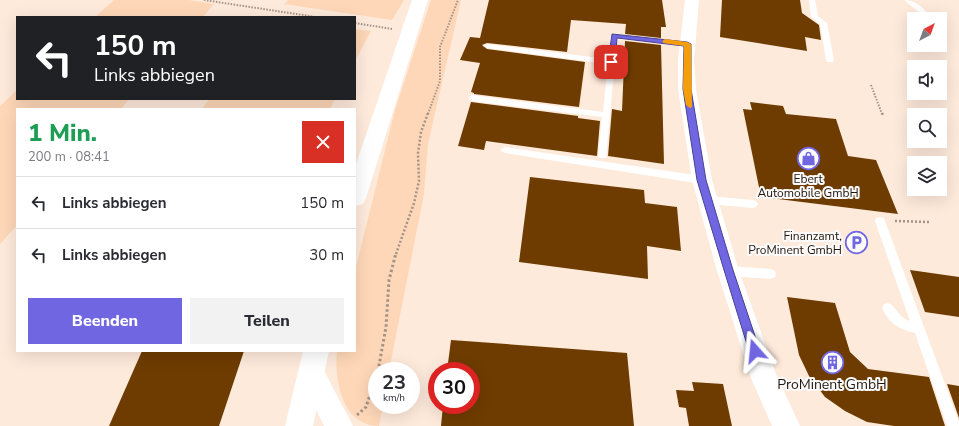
<!DOCTYPE html>
<html lang="de">
<head>
<meta charset="utf-8">
<style>
	:root { --surface:#fff; --page:#f2f2f3; --text:#2b2b33; --muted:#7c7c81; --line:#e1e1e2; --accent:#7066e1 }
	body { margin:0; font-family:"Nunito Sans",sans-serif; background:var(--page); color:var(--text); height:100vh; display:flex; flex-direction:column; font-size:15px; white-space:nowrap }
	* { box-sizing:border-box; margin:0 }
	p { font-size:13px; color:var(--muted) }
	.icon { flex:none; width:22px; height:22px; fill:none; stroke:currentColor; stroke-width:2; stroke-linecap:round; stroke-linejoin:round }
	.map { position:relative; flex:1; overflow:hidden }
	.side { position:absolute; left:16px; top:108px; width:340px; height:244px; display:flex; flex-direction:column; background:var(--surface); border-radius:0px; box-shadow:0 4px 16px #0002 }
	.side>* { flex:none }
	.hud { position:absolute; left:16px; top:16px; width:340px; height:84px; border-radius:0px; box-shadow:0 4px 16px #0002; background:#202124; color:#fff; overflow:hidden }
	.needle { width:26px; rotate:41deg }
	.controls { position:absolute; left:907px; top:12px; display:grid; gap:8px }
	.controls a { display:grid; place-items:center; width:40px; height:40px; border-radius:0px; background:var(--surface); box-shadow:0 4px 16px #0002; font-size:20px }
	.speed { position:absolute; left:368px; top:362px; display:flex; gap:8px; font-size:20px; font-weight:700; text-align:center }
	.speed>* { display:grid; place-content:center; width:52px; height:52px; border-radius:50%; background:var(--surface); box-shadow:0 4px 16px #0002; line-height:1 }
	.speed small { font-size:10px; font-weight:400 }
	.speed .limit { border:6px solid #d22; background:#fff; color:#111 }
	.pin { position:absolute; display:grid; place-items:center; width:34px; height:34px; color:#fff; margin:-17px; border-radius:8px; box-shadow:0 2px 6px #0006 }
	.me { position:absolute; width:44px; margin:-22px; rotate:342deg; stroke-linejoin:round; filter:drop-shadow(0 0 3px #0008) }
	.turn { display:flex; align-items:center; gap:14px; height:84px; padding:0 12px; font-size:18px }
	.turn .icon { width:52px; height:52px; stroke-width:2.5 }
	.turn b { display:block; font-size:28px; line-height:34px }
	.round { display:grid; place-items:center; flex:none; width:42px; height:42px; border-radius:0px; background:var(--page) }
	.headline { display:flex; align-items:center; justify-content:space-between; height:68px; padding:0 12px }
	h1 { font-size:24px; font-weight:800; line-height:30px; color:#1e9e55 }
	.action { display:flex; gap:8px; margin-top:auto; padding:8px 12px }
	.action a { flex:1; height:46px; border-radius:0px; background:var(--accent); color:#fff; font-size:16px; font-weight:800; line-height:46px; text-align:center }
	.action a+a { background:var(--page); color:var(--text) }
	ul { padding:0; list-style:none }
	li { display:flex; align-items:center; gap:12px; height:52px; padding:0 12px; border-top:1px solid var(--line) }
	li div { flex:1 }
	li b { display:block; font-size:15px }
	li em { font-style:normal }
	.map>svg:first-child { display:block }
	.green { fill:#fed7b8 }
	.building { fill:#6e3c00 }
	.lines { fill:none; stroke-linecap:round; stroke-linejoin:round }
	.path-far2 { stroke:#a39386; stroke-width:2; stroke-dasharray:1.5 1.5; stroke-linecap:butt }
	.path-far1 { stroke:#a39386; stroke-width:2.5; stroke-dasharray:2 2; stroke-linecap:butt }
	.path { stroke:#a39386; stroke-width:3; stroke-dasharray:2.5 2.5; stroke-linecap:butt }
	.lane { fill:#fff; fill-rule:evenodd }
	.street { fill:#fff; fill-rule:evenodd }
	.secondary { fill:#fff; fill-rule:evenodd }
	.route { fill:#7066e1; stroke:#494292 }
	.slow { fill:#f59e0b }
	.labels { text-anchor:middle; stroke-width:4; stroke-linejoin:round; paint-order:stroke }
	.poi-label { font-size:12px; fill:#22170d; stroke:#fbfbfb }
	.near-poi-label { font-size:14px; fill:#22170d; stroke:#fbfbfb }
</style>
</head>
<body>
<div class="map">
<svg width="959" height="426" viewBox="0 0 959 426">
	<rect width="100%" height="100%" fill="#feeadb"/>
	<!-- green -->
	<g class="green">
		<polygon points="114,0 189,0 214,4 203,17 95,17"/>
		<polygon points="288,0 404,0 392,20 284,4"/>
		<path d="M431 0H461L428 144 424 194 389 371H377V405H383L379 426C342 426 334 380 337 351H355V271L395 110Z"/>
		<polygon points="355,29 371,31 355,61"/>
		<polygon points="17,90 17,99 129,99 121,109 17,109 17,225 0,244 0,106"/>
		<polygon points="209,99 335,99 330,109 202,109"/>
	</g>
	<!-- building -->
	<g class="building">
		<polygon points="489,0 662,0 666,27 661,27 661,38 625,34 626,24 571,20 567,52 487,43 482,45 487,49 585,62 579,107 474,94 474,93 471,92 480,63 460,60 470,37 480,38"/>
		<polygon points="722,0 800,0 802,13 819,25 821,40 805,37 807,51 720,37"/>
		<polygon points="625,41 661,45 664,164 608,156 612,109 622,111"/>
		<polygon points="471,102 578,116 578,118 600,121 597,156 486,141 484,150 458,146"/>
		<polygon points="750,102 783,106 786,114 836,119 848,156 876,160 898,214 761,197 743,109 752,110"/>
		<polygon points="530,177 644,190 645,203 677,207 681,251 647,246 648,279 519,262"/>
		<polygon points="910,270 959,277 959,317 925,312"/>
		<polygon points="787,297 835,303 850,352 868,369 929,377 945,426 894,426 867,422 845,411 825,397 809,376 799,355"/>
		<polygon points="451,340 627,353 634,426 441,426 443,405 471,405 471,371 447,371"/>
		<polygon points="142,351 244,351 219,426 109,426"/>
		<polygon points="692,382 723,384 732,426 689,426 686,408 679,407 676,390 694,391"/>
		<polygon points="947,384 959,386 959,418"/>
	</g>
	<g class="lines">
		<!-- path-far2 -->
		<g class="path-far2">
			<polyline points="204,0 316,17"/>
			<polyline points="355,23 392,29"/>
			<polyline points="871,85 882,114"/>
			<polyline points="428,114 440,81 440,47 458,0"/>
		</g>
		<!-- path-far1 -->
		<g class="path-far1">
			<polyline points="882,113 883,115"/>
			<polyline points="895,221 929,222"/>
			<polyline points="396,254 414,203 419,181 418,153 421,132 428,113"/>
		</g>
		<!-- path -->
		<g class="path">
			<polyline points="378,371 386,327 389,280 396,253"/>
			<polyline points="357,415 366,407 377,374"/>
		</g>
		<!-- lane -->
		<g class="lane">
			<polygon points="809,0 815,0 818,16 827,23 834,60 833,62 827,62 826,60 820,24 811,17"/>
			<path d="M904 0C914 0 924 7 929 16L928 18H922L920 13Z"/>
			<polygon points="611,34 687,42 691,44 687,46 617,39 606,158 600,158 598,156 602,117 472,101 468,98 472,95 603,112 608,64 487,48 483,46 487,44 608,59"/>
			<polygon points="505,147 702,176 707,180 702,184 505,153 500,150"/>
			<polygon points="708,196 753,200 756,201 758,204 756,207 753,208 708,204 705,203 703,200 705,197"/>
			<path d="M880 217 884 218 885 221 959 422V426H947L915 333C898 329 889 323 882 308L884 304 888 303C897 306 897 317 910 321L875 221 876 218Z"/>
			<polygon points="728,266 771,269 775,271 776,274 775,277 771,279 728,276 724,274 723,271 724,268"/>
		</g>
		<!-- street -->
		<g class="street">
			<polygon points="685,0 699,0 694,61 696,89 712,180 739,271 776,374 800,426 772,426 751,378 717,271 692,180 678,89 678,61"/>
			<polygon points="311,359 320,363 353,426 324,426 298,372 302,363"/>
		</g>
		<!-- secondary -->
		<g class="secondary">
			<polygon points="412,0 428,0 366,198 363,204 355,206 355,167"/>
			<polygon points="303,351 329,351 313,426 285,426"/>
		</g>
	</g>
	<!-- route -->
	<polygon class="route" points="612,34 687,42 691,44 691,89 706,180 733,270 760,351 759,354 755,356 751,354 749,351 724,270 697,180 683,89 684,46 617,38 615,62 611,64 608,62"/>
	<!-- slow -->
	<polygon class="slow" points="665,39 687,42 691,44 692,107 690,108 686,105 683,89 684,46 663,43 663,40"/>
	<!-- icons -->
	<defs>
		<symbol id="shop-ring" viewBox="-11 -11 22 22"><circle r="9.5" fill="#fbfbfb" stroke="#7066e1" stroke-width="1.5"/><path d="M-5-2.5h2.3a2.7 3.5 0 0 1 5.4 0H5L5.5 6h-11ZM-1.5-2.5h3a1.5 2.3 0 0 0-3 0Z" fill="#7066e1"/></symbol>
		<symbol id="parking-ring" viewBox="-11 -11 22 22"><circle r="9.5" fill="#fbfbfb" stroke="#7066e1" stroke-width="1.5"/><path d="M-3.5-5.5H1a3.5 3.5 0 0 1 0 7H-1V5.5H-3.5ZM-1-3.4V-.6H.8a1.4 1.4 0 0 0 0-2.8Z" fill="#7066e1"/></symbol>
		<symbol id="building-ring" viewBox="-11 -11 22 22"><circle r="9.5" fill="#fbfbfb" stroke="#7066e1" stroke-width="1.5"/><path d="M-4-6H4V6H1V3H-1V6H-4ZM-2.5-4.3h1.7v1.8h-1.7ZM.8-4.3h1.7v1.8H.8ZM-2.5-1h1.7V.8h-1.7ZM.8-1h1.7V.8H.8Z" fill="#7066e1"/></symbol>
	</defs>
	<g fill-rule="evenodd">
		<use href="#shop-ring" x="796" y="146" width="25" height="25"/>
		<use href="#parking-ring" x="844" y="230" width="25" height="25"/>
		<use href="#building-ring" x="820" y="350" width="25" height="25"/>
	</g>
	<g class="labels">
		<!-- poi labels -->
		<g class="poi-label">
			<text x="808" y="183">Ebert<tspan x="808" dy="14">Automobile GmbH</tspan></text>
			<text x="842" y="240" text-anchor="end">Finanzamt,<tspan x="842" dy="14">ProMinent GmbH</tspan></text>
		</g>
		<!-- near-poi labels -->
		<g class="near-poi-label">
			<text x="832" y="389">ProMinent GmbH</text>
		</g>
	</g>
</svg>
<div class="controls">
<a><svg class="needle" viewBox="-14 -14 28 28"><path d="M0-13l5 13h-10z" fill="#e53935"/><path d="M0 13l5-13h-10z" fill="#7c7c81"/></svg></a>
<a><svg class="icon" aria-label="sound" viewBox="0 0 24 24"><path d="M4 9h4l5-4v14l-5-4H4zM17 9q2 3 0 6"/></svg></a>
<a><svg class="icon" aria-label="search" viewBox="0 0 24 24"><circle cx="10" cy="10" r="6"/><path d="M15 15l6 6"/></svg></a>
<a><svg class="icon" aria-label="layers" viewBox="0 0 24 24"><path d="M12 4l9 5-9 5-9-5zM3 14l9 5 9-5"/></svg></a>
</div>
<div class="speed"><div>23<small>km/h</small></div><div class="limit">30</div></div>
<div class="pin" style="left:611px;top:62px;background:#d93025"><svg class="icon" aria-label="arrive" viewBox="0 0 24 24"><path d="M6 21V4h12l-3 4 3 4H6"/></svg></div>
<svg class="me" style="left:755px;top:351px" viewBox="-20 -20 40 40"><path d="M0-17L14 15 0 8-14 15z" fill="#7066e1" stroke="#fff" stroke-width="4"/></svg>
<div class="hud">
<div class="turn"><svg class="icon" aria-label="left" viewBox="0 0 24 24"><path d="M17 20v-9H6M10 6l-5 5 5 5"/></svg><div><b>150 m</b>Links abbiegen</div></div>
</div>
<section class="side">
<div class="headline"><div><h1>1 Min.</h1><p>200 m · 08:41</p></div><a class="round" style="background:#d93025;color:#fff"><svg class="icon" aria-label="close" viewBox="0 0 24 24"><path d="M6 6l12 12M18 6L6 18"/></svg></a></div>
<ul>
<li><svg class="icon" aria-label="left" viewBox="0 0 24 24"><path d="M17 20v-9H6M10 6l-5 5 5 5"/></svg><div><b>Links abbiegen</b></div><em>150 m</em></li>
<li><svg class="icon" aria-label="left" viewBox="0 0 24 24"><path d="M17 20v-9H6M10 6l-5 5 5 5"/></svg><div><b>Links abbiegen</b></div><em>30 m</em></li>
</ul>
<div class="action"><a>Beenden</a><a>Teilen</a></div>
</section>
</div>
</body>
</html>
